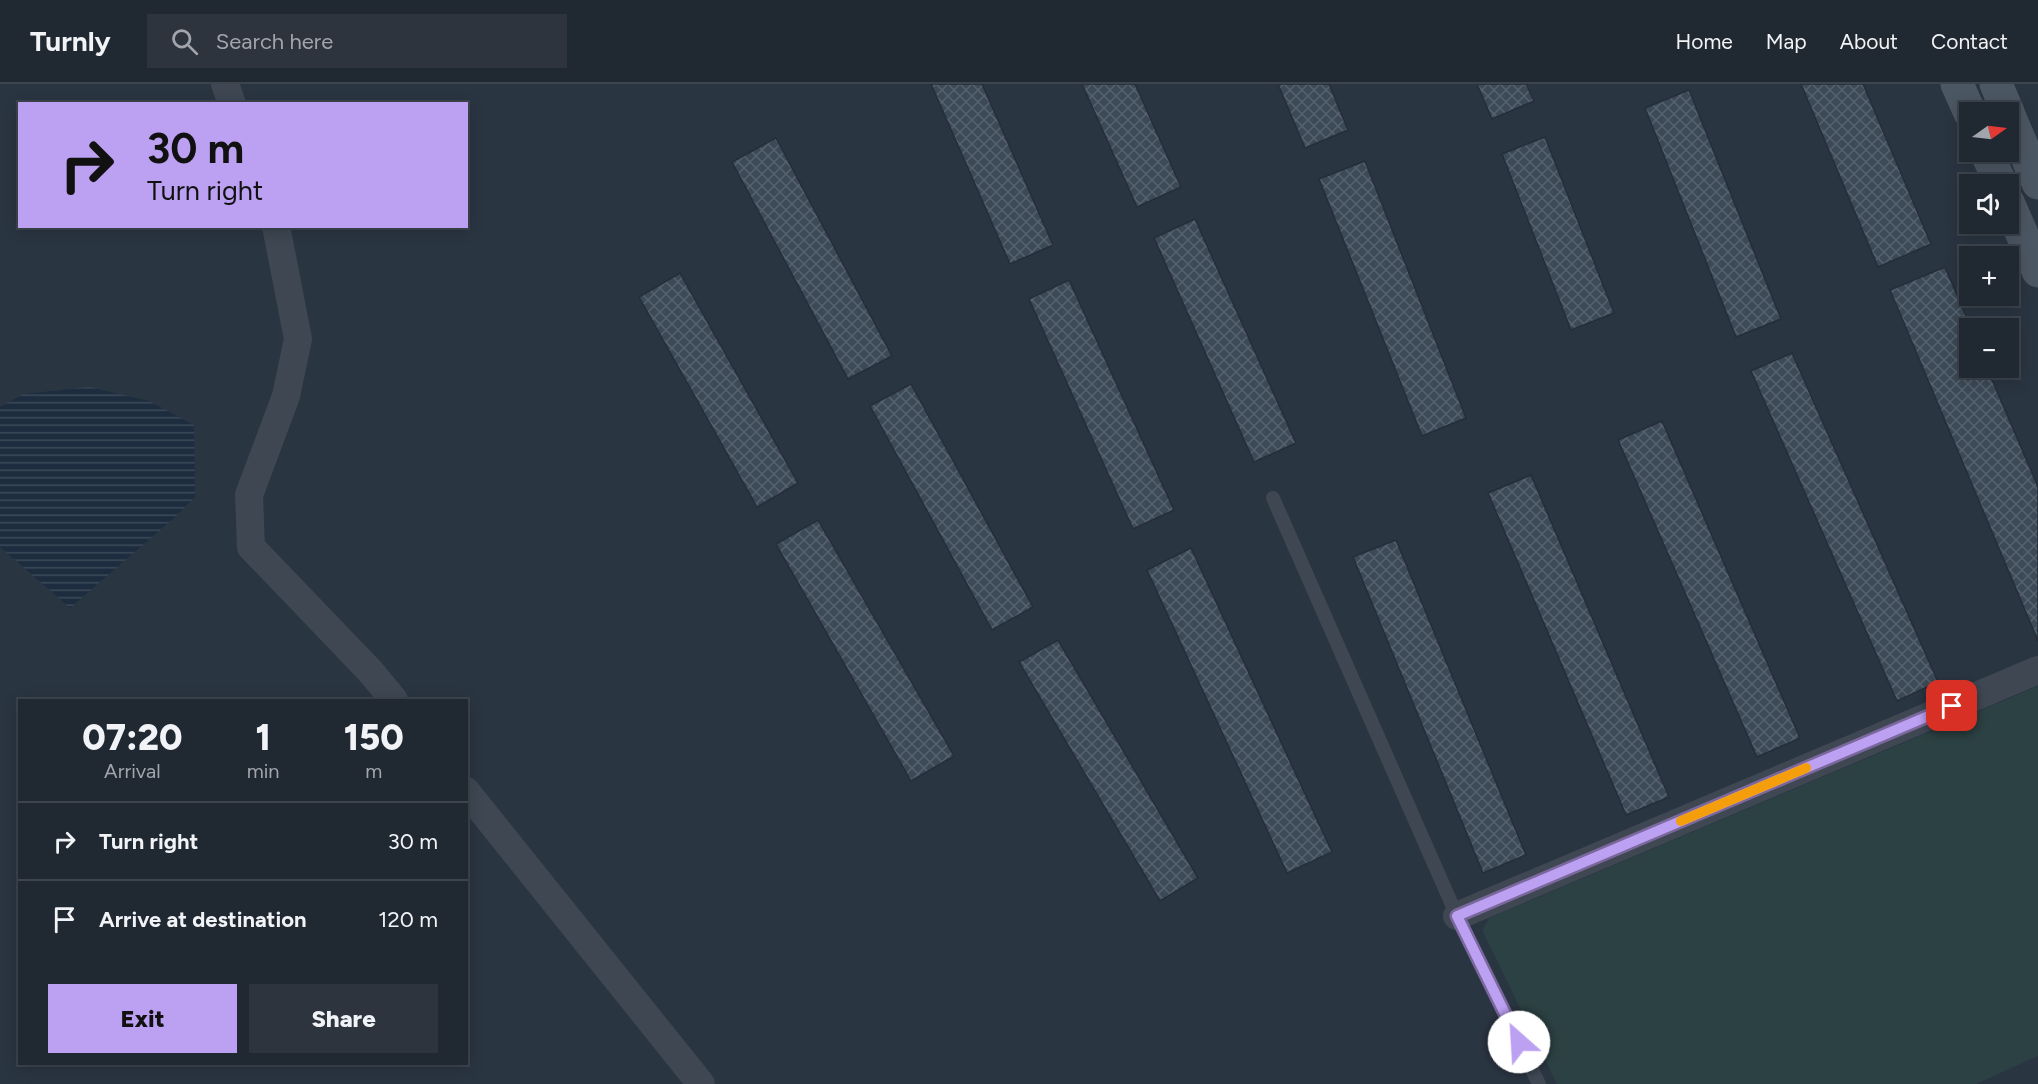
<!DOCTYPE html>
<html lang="en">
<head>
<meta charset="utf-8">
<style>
	:root { --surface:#202832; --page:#2d343e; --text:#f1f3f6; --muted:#a2a6ac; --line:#3d444d; --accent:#bca0f2 }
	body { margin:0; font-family:Figtree,sans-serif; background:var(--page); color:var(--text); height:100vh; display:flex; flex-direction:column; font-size:22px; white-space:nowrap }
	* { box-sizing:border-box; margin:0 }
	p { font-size:20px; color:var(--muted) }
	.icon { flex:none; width:33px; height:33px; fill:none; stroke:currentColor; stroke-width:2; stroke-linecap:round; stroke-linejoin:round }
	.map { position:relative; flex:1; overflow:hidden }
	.side { position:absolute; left:18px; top:615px; width:450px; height:366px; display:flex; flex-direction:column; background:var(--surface); border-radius:0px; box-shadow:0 3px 15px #0003,0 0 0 2px var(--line) }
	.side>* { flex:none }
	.hud { position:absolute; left:18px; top:18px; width:450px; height:126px; border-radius:0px; box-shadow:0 3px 15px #0003,0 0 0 2px var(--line); background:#bca0f2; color:#111; overflow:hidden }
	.needle { width:39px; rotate:76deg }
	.tools { position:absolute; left:1959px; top:18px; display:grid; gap:12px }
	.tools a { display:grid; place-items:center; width:60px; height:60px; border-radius:0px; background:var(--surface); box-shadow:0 3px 15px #0003,0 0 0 2px var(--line); font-size:30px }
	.pin { position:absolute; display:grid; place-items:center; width:51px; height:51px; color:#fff; margin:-26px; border-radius:12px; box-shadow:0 3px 9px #0006 }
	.me { position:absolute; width:66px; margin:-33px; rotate:334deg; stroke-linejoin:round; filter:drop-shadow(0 0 4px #0008) }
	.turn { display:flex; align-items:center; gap:21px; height:126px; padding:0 30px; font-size:27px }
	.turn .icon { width:78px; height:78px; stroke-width:2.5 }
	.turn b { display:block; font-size:42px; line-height:51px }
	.eta { display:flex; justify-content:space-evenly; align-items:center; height:102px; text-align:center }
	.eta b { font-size:36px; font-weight:800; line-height:42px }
	.action { display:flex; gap:12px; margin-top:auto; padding:12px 30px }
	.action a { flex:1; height:69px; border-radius:0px; background:var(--accent); color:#111; font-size:24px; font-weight:800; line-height:69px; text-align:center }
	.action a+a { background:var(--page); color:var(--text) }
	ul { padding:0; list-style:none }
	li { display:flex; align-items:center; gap:18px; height:78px; padding:0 30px; border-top:2px solid var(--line) }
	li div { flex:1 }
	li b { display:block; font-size:22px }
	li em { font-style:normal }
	header { display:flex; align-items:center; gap:36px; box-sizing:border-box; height:84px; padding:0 30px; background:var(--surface); border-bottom:2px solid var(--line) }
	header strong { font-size:28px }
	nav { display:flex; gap:33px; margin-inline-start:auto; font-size:21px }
	.search { width:420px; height:54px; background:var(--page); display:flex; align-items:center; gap:15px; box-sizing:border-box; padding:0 21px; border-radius:0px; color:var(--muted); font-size:22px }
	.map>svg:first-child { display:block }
	.grass { fill:#2c4143 }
	.water { fill:url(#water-rules) }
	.building { fill:url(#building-cross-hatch); stroke:#252e39; stroke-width:1.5 }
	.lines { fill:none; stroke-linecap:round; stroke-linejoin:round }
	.lane { stroke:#3e4752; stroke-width:14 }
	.street { stroke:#3e4752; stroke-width:28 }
	.secondary { stroke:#4c5764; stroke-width:33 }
	.route-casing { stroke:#7a689d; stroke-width:15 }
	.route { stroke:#bca0f2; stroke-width:10 }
	.slow { stroke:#f59e0b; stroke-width:10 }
</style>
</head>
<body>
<header>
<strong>Turnly</strong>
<div class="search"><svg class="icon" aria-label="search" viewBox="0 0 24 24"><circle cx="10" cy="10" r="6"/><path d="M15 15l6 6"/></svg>Search here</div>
<nav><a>Home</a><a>Map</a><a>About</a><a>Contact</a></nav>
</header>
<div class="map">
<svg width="2038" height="1000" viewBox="0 0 2038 1000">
	<defs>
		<pattern id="water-rules" width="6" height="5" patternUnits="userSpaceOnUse" patternTransform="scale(1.5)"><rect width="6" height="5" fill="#1d2d3f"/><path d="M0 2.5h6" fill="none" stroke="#3c4a59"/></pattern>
		<pattern id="building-cross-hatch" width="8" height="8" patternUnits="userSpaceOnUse" patternTransform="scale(1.5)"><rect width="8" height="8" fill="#3c4a57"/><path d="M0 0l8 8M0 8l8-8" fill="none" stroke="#56626e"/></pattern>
	</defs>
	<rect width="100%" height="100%" fill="#2a3542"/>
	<!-- grass -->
	<polygon class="grass" points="2038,602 2038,972 1976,1000 1557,1000 1482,846 1489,834"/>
	<!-- water -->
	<polygon class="water" points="90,303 149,317 194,341 195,413 174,434 70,524 0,463 0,323 23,310"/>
	<!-- building -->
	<g class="building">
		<polygon points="931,0 982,0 1053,161 1010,180"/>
		<polygon points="1082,0 1135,0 1181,103 1137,123"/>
		<polygon points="1278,0 1329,0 1348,46 1305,64"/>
		<polygon points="1477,0 1526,0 1534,17 1492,35"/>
		<polygon points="1801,0 1863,0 1931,160 1878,183"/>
		<polygon points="1689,6 1781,235 1736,253 1645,24"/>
		<polygon points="1545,53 1614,229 1571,246 1502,70"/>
		<polygon points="776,54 892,272 848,295 732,78"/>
		<polygon points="1365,77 1466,334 1422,352 1319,95"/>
		<polygon points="1195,135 1296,359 1254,378 1154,154"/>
		<polygon points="1945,183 1971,244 1970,284 1987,284 2038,403 2038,557 1890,206"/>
		<polygon points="680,189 798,399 757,423 639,213"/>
		<polygon points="1069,196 1174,426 1133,445 1029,215"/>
		<polygon points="1792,269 1938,598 1897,617 1751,287"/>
		<polygon points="911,300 1033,523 992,546 870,322"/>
		<polygon points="1662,337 1800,654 1757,673 1618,356"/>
		<polygon points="1531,391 1669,713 1626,731 1488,409"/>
		<polygon points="818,436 954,672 911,697 776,460"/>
		<polygon points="1396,456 1526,771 1483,789 1353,473"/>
		<polygon points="1191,464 1332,768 1287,789 1147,486"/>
		<polygon points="1058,556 1198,794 1160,817 1019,578"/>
	</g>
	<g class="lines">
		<!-- lane -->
		<polyline class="lane" points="1273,414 1457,832 1539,1000"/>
		<!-- street -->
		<g class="street">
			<polyline points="225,0 232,20"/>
			<polyline points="276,142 298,255 286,312 249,411 251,463 371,588 394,616"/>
			<polyline points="466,707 701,1000"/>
			<polyline points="1457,832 2038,586"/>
		</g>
		<!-- secondary -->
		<g class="secondary">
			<polyline points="1957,0 1970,29"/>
			<polyline points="1996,0 2008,28"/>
			<polyline points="2008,29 2038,99"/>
			<polyline points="1986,68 2001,100"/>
			<polyline points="2008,118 2038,187"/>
		</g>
	</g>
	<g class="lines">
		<defs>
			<polyline id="route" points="1519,958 1457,832 1952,622"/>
		</defs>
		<!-- route casing -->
		<use href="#route" class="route-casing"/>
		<!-- route -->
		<use href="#route" class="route"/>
		<!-- slow -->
		<polyline class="slow" points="1681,737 1806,684"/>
	</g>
</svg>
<div class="tools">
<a><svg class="needle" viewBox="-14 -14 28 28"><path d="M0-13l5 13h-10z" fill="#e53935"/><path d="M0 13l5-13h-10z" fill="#a2a6ac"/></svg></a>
<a><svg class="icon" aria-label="sound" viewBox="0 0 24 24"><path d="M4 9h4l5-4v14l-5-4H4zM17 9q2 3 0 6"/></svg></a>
<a>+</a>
<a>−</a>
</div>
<div class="pin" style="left:1952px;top:622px;background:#d93025"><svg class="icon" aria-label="arrive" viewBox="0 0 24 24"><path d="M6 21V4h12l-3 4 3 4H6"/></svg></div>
<svg class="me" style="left:1519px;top:958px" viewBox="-20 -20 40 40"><circle r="19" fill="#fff"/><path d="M0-13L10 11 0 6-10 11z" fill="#bca0f2"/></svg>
<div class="hud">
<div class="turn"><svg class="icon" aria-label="right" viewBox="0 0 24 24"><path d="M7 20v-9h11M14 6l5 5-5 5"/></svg><div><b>30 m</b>Turn right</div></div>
</div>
<section class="side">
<div class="eta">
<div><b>07:20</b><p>Arrival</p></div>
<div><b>1</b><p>min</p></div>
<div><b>150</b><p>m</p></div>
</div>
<ul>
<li><svg class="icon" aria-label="right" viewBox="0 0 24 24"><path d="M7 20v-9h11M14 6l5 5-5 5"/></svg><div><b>Turn right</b></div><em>30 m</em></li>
<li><svg class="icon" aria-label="arrive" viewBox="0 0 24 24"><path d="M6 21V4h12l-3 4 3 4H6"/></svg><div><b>Arrive at destination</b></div><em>120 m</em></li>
</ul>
<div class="action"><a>Exit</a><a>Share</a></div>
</section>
</div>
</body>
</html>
